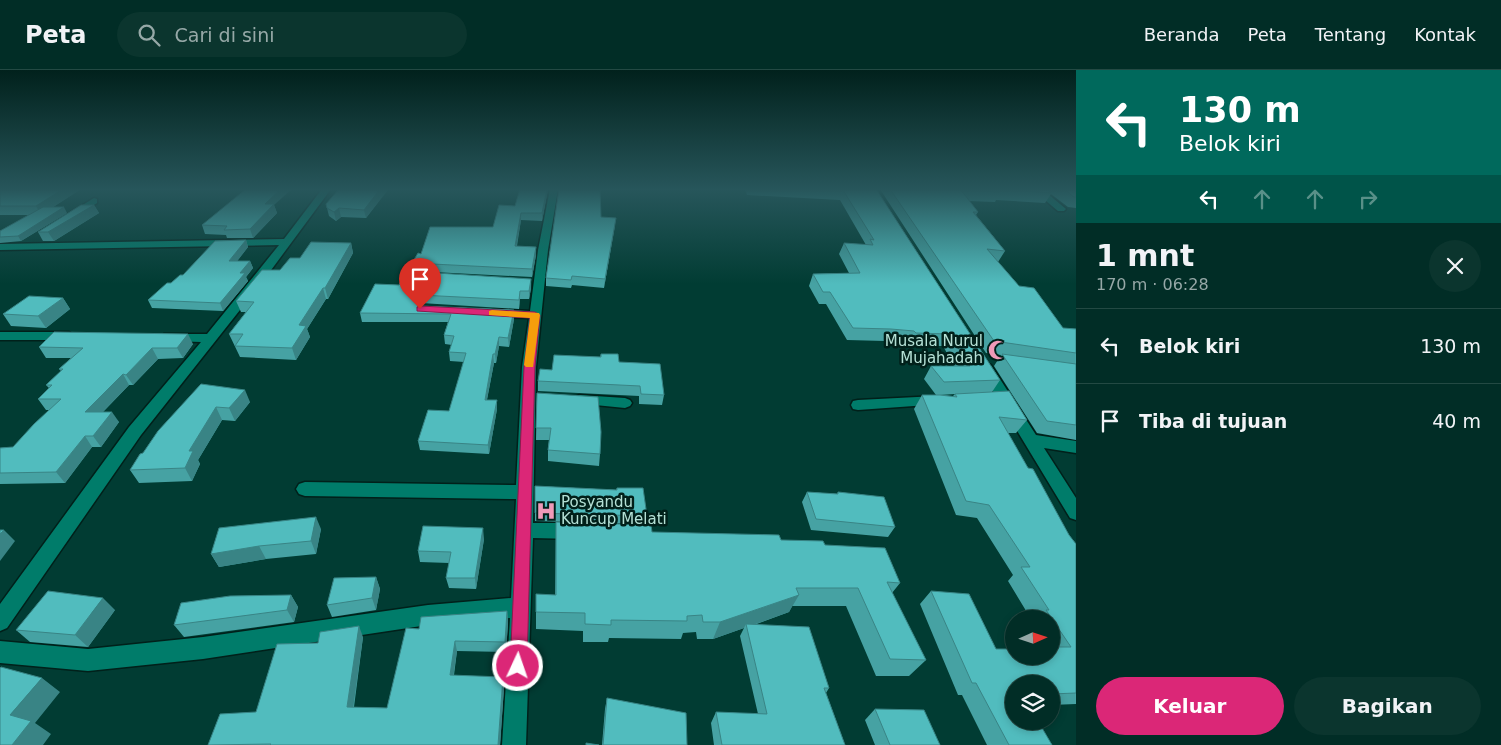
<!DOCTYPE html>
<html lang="id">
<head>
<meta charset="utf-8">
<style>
	:root { --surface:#012d26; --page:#0b352e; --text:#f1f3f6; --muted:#96a8a7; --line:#234943; --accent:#db2777 }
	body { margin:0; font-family:"DejaVu Sans",sans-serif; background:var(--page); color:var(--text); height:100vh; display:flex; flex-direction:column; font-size:19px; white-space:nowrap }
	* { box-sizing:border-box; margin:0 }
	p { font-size:16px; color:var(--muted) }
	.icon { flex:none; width:28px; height:28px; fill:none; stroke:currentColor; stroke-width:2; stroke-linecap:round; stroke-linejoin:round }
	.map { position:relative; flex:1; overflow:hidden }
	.details { display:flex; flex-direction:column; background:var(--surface); width:425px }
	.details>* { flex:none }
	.top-card { background:#00695c; color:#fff; overflow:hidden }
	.needle { width:32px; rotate:87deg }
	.controls { position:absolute; left:1005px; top:540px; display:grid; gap:10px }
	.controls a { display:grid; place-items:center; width:55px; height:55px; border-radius:50%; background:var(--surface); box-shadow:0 2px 8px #0003,0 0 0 1px var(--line); font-size:25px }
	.pin { position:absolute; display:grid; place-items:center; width:42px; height:42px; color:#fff; margin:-51px -21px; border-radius:50% 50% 50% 0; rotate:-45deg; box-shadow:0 0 5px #0007 }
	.pin .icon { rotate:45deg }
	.me { position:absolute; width:55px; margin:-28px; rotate:3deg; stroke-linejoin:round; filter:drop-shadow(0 0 4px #0008) }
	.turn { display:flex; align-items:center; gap:18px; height:105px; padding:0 20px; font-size:22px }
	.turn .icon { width:65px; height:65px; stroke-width:2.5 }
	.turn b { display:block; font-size:35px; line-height:42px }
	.lanes { display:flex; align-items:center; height:48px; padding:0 20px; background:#0003; justify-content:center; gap:25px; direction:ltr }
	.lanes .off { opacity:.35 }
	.round { display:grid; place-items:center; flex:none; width:52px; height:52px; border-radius:26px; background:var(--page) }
	.summary { display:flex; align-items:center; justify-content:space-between; height:85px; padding:0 20px }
	h1 { font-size:30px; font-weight:700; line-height:38px }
	.button { display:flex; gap:10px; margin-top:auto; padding:10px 20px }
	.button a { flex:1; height:58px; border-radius:30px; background:var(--accent); color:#fff; font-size:20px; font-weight:700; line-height:58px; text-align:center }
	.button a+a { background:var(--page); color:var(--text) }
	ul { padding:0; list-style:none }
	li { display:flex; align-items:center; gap:15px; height:75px; padding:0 20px; border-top:1px solid var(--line) }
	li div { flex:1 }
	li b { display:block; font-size:19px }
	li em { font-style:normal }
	header { display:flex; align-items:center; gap:30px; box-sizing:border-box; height:70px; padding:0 25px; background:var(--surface); border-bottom:1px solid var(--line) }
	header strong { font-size:24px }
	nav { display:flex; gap:28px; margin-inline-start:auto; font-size:18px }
	.search { width:350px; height:45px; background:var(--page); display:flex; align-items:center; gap:12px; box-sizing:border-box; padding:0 18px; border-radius:28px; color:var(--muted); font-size:19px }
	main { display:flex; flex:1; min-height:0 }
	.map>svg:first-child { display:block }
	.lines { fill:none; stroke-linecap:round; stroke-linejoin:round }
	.minor-casing { stroke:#01201a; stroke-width:3 }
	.minor { fill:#007c6a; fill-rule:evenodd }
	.wall { fill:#46a2a3; fill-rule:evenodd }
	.shaded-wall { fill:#398485 }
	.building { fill:#51bcbe; stroke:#398485 }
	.route { fill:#db2777; stroke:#8e194d }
	.slow { fill:#f59e0b }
	.labels { text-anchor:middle; stroke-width:5; stroke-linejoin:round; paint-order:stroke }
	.poi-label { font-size:15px; fill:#b4e0d5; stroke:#01201a; text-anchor:end }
</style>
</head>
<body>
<header>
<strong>Peta</strong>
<div class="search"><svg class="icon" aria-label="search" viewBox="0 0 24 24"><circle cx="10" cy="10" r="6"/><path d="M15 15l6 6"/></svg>Cari di sini</div>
<nav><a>Beranda</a><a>Peta</a><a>Tentang</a><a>Kontak</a></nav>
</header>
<main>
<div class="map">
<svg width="1076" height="675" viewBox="0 0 1076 675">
	<rect width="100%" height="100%" fill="#013c33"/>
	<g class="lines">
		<defs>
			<g id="minor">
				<polygon points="322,119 331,119 263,211 141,365 7,558 0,561 0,534 129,357 201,272 169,271 163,267 164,264 207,264 279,175 0,180 0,174 284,169"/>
				<polygon points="550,119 558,119 548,180 536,297 533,453 575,453 582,456 584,461 582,466 575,469 533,468 526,675 502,675 510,548 428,555 203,589 88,601 0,593 0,571 88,579 203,567 428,535 511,528 516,429 305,426 299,424 296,419 299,414 305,412 516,415 522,297 529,248 494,247 488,243 494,239 530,241 538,180"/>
				<polygon points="1032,119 1042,119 1066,139 1064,141 1058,141"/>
				<polygon points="94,128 97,129 97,133 74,148 68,148 68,144"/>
				<polygon points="0,262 69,262 75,266 69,270 0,270"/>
				<polygon points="986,294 991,295 1036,365 1076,371 1076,383 1044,378 1076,428 1076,450 1070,448 979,298 981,295"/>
				<polygon points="580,325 625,328 630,330 632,333 630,336 625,338 575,333 573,330 575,327"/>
				<polygon points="937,326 942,328 944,331 942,334 858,340 853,339 851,335 853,331 858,330"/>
			</g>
		</defs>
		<!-- minor casing -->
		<use href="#minor" class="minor-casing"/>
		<!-- minor -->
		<use href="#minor" class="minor"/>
	</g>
	<!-- wall -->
	<g class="wall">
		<polygon points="0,119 81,119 53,137 67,143 21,171 0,173 0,161 29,145 0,145"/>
		<polygon points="388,119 366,148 341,147 336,151 329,146 326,134"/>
		<polygon points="520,119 548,119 542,151 521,150 517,176 536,177 536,185 532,207 414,201 412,193 421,184 493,157 515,136"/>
		<polygon points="559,119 607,119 600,120 601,147 615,155 604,218 572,215 571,218 546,216 546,208"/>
		<path d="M745 119H876L1000 310 992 322 1027 350 1016 363H1008L1028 398 1069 465 1076 474V634L1051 635V614H1014L1052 675H987L962 625H958L920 534 931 521 996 579 1051 586V549H1031L1008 511 1013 505 977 448 956 445 914 339 922 325H936L924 309 931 296H954L943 276H910L908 273 885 271 847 270 826 234H819L809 216 813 204 849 203 839 184 844 173 866 175 840 130 747 125ZM955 324 953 326 940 325Z"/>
		<polygon points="880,119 1076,119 1076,138 1068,137 1051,124 1045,133 996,130 995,132 969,131 978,142 976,145 1005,181 998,192 1019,216 1063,258 1076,259 1076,370 1037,363 994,296 1001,285 986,283"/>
		<polygon points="94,135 99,143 54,171 43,171 38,162"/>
		<polygon points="274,135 277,143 253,168 227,168 226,165 205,164 202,155"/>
		<polygon points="246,170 248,177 237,191 250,191 253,198 246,207 248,211 223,241 152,238 148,230 171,213 183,205"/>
		<polygon points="351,173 353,183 328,229 326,229 307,259 310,267 296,290 240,287 229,264 246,242 241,242 236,231 300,188"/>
		<polygon points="531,209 531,218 529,229 520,229 519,239 421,233 418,235 420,236 514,240 514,249 509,277 499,276 496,293 494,293 487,330 497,330 497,339 489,384 420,380 418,371 449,341 464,292 450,291 449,282 452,275 445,274 444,265 448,252 362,252 360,243 399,215"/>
		<polygon points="63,228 70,239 46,258 11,256 3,244"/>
		<polygon points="193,274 183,288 158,289 133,315 129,315 103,342 119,352 101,377 92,377 65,413 0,414 0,378 13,377 50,340 46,340 38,329 49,318 46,315 61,301 59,299 71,288 46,288 39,277"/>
		<polygon points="601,284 619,292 664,325 662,335 639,334 639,326 538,321 538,311 552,300 600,287"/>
		<polygon points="201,314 250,332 235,351 222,350 198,390 200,394 192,411 139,413 130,400"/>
		<polygon points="537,323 600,384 599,396 548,391 548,380 549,370 536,370"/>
		<polygon points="535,416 616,420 617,418 647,446 645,454 535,451"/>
		<polygon points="807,422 837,424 838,422 895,457 888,467 811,460 802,432"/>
		<polygon points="556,452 652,462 781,470 825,475 900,513 892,523 926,590 909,606 876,606 846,536 792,536 789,542 754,555 829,618 826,623 845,675 714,675 711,653 716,642 758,644 740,566 744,558 713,569 697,569 696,562 683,563 681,569 609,568 608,572 583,572 583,561 536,559 536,542 555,525"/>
		<polygon points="321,459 316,484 266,489 219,497 211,484"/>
		<polygon points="484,469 476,519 449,518 446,508 449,493 420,492 418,481"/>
		<polygon points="376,507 380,519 376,540 332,547 327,535"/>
		<polygon points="291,525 298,537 294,552 184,567 174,555"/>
		<polygon points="115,540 88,577 30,572 16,560"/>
		<polygon points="507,541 508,552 506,582 457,581 454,605 504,617 500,675 208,675 256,642 318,573 363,567 354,637 387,638 419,559"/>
		<polygon points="607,628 687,675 602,675 605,639"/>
		<polygon points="875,639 940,675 875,675 865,650"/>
	</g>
	<!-- shaded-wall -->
	<g class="shaded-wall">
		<polygon points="63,119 81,119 41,145 36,136"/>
		<polygon points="281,119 292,119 274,135 277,143 253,168 250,159 265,134"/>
		<polygon points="380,119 388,120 366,148 364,140"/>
		<polygon points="547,119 548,119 542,151 542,143"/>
		<polygon points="94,135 99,143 54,171 48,162"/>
		<polygon points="64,137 67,143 21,171 18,166"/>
		<polygon points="339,138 341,147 336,151 334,142"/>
		<polygon points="521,143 521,150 515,184 515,176"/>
		<polygon points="616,148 615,155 604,218 605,209"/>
		<polygon points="246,170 248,177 232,198 229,191"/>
		<polygon points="351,173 353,183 328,229 325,218"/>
		<polygon points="536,177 536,185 532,207 532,199"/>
		<polygon points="250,191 253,198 246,207 248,211 223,241 220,233 240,203"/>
		<polygon points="531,209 531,218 529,229 529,221"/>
		<polygon points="323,218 326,229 307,259 310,267 296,290 292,278 299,255"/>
		<polygon points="520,221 520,229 519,239 519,230"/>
		<polygon points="420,225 421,233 413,238 412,230"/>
		<polygon points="63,228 70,239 46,258 38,246"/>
		<polygon points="514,240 514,249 509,277 508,268"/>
		<polygon points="188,264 193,274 183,288 177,278"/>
		<polygon points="499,267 499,276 496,293 495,284"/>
		<polygon points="152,278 158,289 133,315 126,305"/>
		<polygon points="493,284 494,293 485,339 485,330"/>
		<polygon points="123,304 129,315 92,353 85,342"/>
		<polygon points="245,320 250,332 235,351 229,338"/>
		<polygon points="497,330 497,339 489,384 488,375"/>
		<polygon points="216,337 222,350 198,390 200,394 192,411 185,398 189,381"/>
		<polygon points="112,342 119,352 101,377 93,366"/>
		<polygon points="85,366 92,377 65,413 56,402"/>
		<polygon points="316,447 321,459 316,484 311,471"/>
		<polygon points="483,458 484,469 476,519 475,508"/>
		<polygon points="4,460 15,471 0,491 0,464"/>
		<polygon points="259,476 266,489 219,497 211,484"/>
		<polygon points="376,507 380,519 376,540 372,528"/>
		<polygon points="291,525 298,537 294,552 287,540"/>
		<polygon points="799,525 789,542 747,557 746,554 744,558 713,569 720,552"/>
		<polygon points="103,528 115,540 88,577 75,565"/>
		<polygon points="507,541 508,552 506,582 505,572"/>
		<polygon points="359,556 363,567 352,646 347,637"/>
		<polygon points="455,571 457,581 452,615 450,605"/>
		<polygon points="503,607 504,617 500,675 498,675"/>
		<polygon points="42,608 60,622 35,653 51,664 43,675 12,675 10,645"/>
	</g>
	<!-- building -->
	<g class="building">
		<polygon points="0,119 63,119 36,136 0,136"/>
		<polygon points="246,119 281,119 265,134 274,134 250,159 224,160 227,156 202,155"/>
		<polygon points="339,119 380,119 364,140 339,138 334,142 327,138 326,134"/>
		<polygon points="520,119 547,119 542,143 521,143 515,176 536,177 532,199 412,193 418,183 421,184 430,157 493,157 499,135 515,136"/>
		<polygon points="559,119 600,119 601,147 616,148 605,209 572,206 571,210 546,208"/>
		<polygon points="836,119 876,119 1000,310 944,312 931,296 970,296 949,264 916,263 914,261 891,259 853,258 830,222 823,222 813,204 860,203 844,173 873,175 870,169 874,170 843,120"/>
		<polygon points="890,119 997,119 1000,122 961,120 978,142 973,142 1005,181 987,179 1019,216 1034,218 1063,258 1076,259 1076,283 994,271"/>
		<polygon points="998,119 1048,119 1051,123"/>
		<polygon points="1064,119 1076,119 1076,127 1074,127"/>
		<polygon points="81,135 94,135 48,162 38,162"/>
		<polygon points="43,137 64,137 18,166 0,167 0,161"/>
		<polygon points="246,170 229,191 250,191 240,203 245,203 220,233 148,230 167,213 171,213 180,205 183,205 215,171"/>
		<polygon points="311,172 351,173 325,218 323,218 299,255 306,256 292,278 235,276 243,264 229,264 254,232 236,231 262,200 280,200 290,188 300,188"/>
		<polygon points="405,201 531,209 529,221 520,221 519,230 420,225 412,230 420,236 514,240 508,268 499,267 495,284 493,284 485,330 497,330 488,375 418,371 428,340 449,341 466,283 449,282 454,266 444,265 451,244 360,243 375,214 399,215"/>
		<polygon points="29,226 63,228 38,246 3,244"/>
		<polygon points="54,262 188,264 177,278 152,278 126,305 123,304 85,342 112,342 93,366 85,366 56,402 0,403 0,378 13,377 34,354 61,329 38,329 52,315 46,315 63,299 59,299 83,278 39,277"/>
		<polygon points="601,284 618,284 619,292 660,294 664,325 641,324 640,316 538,311 540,299 552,300 554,285 601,287"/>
		<polygon points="1002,284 1076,294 1076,355 1047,351"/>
		<polygon points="201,314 245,320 229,338 216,337 189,381 193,381 185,398 130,400 140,384 143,383 158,361"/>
		<polygon points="1009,321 1027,350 999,347 1028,398 1033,399 1069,465 1076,474 1076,623 1051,624 1051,614 1014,614 1014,651 1038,651 1052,675 1009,675 976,613 972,613 931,521 969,524 996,579 1014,579 1014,586 1051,586 1051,577 1071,577 1046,540 1049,540 1021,497 1030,497 989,435 966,431 922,325 940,325 957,327 955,324"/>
		<polygon points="537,323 598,327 601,362 600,384 548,380 551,358 536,358"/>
		<polygon points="535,416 617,420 617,418 643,418 647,446 535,443"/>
		<polygon points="807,422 838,424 838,422 884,427 895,457 816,449"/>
		<polygon points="316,447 311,471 259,476 211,484 219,458"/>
		<polygon points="556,452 651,455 652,462 779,465 781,470 823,471 825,475 885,478 900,513 887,512 926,590 890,589 858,518 796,518 799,525 720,552 703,552 702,545 687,546 687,551 611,550 611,555 585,554 585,543 536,542 536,524 556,525"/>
		<polygon points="423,456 483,458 475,508 446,508 451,482 418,481"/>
		<polygon points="0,460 4,460 0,464"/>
		<polygon points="376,507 372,528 327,535 334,508"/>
		<polygon points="48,521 103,528 75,565 16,560"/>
		<polygon points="291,525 287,540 174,555 181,533 230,526"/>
		<polygon points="507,541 505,572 455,571 450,605 503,607 498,675 270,675 271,674 208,675 220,644 256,642 277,574 318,573 320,562 359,556 347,637 387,638 406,558 419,559 421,547"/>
		<polygon points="746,554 809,557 829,618 824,618 845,675 722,675 716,642 767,644"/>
		<polygon points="1,597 42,608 10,645 31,651 12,675 0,675 0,598"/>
		<polygon points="607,628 686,643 687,675 603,675"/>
		<polygon points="875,639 924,640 940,675 890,675"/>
		<polygon points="586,673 599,675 586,675"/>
	</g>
	<!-- sky -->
	<linearGradient id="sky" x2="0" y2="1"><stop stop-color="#01211c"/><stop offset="0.56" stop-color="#27565b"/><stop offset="1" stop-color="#27565b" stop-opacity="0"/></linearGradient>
	<rect width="1076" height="214" fill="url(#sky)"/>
	<!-- route -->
	<polygon class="route" points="420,236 535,242 540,245 535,297 527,596 524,602 518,605 512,602 510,596 524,297 530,248 417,241 417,237"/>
	<!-- slow -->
	<polygon class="slow" points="492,240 539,243 540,245 533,297 526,297 524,295 530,248 489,245 489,241"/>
	<!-- icons -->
	<defs>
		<symbol id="mosque-bare" viewBox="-9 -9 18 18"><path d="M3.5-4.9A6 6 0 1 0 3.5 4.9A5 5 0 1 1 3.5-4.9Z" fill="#ef9ab8" stroke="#01201a" stroke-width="2.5" paint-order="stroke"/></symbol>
		<symbol id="hospital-bare" viewBox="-9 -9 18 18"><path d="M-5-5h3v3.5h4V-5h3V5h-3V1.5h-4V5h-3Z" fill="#ef9ab8" stroke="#01201a" stroke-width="2.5" paint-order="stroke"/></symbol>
	</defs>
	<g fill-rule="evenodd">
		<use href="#mosque-bare" x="984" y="266" width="28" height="28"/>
		<use href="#hospital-bare" x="532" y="427" width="28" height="28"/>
	</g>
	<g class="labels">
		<!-- poi labels -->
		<g class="poi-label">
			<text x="983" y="276">Musala Nurul<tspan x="983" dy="17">Mujahadah</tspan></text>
			<text x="561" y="437" text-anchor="start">Posyandu<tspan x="561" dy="17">Kuncup Melati</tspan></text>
		</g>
	</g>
</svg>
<div class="controls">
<a><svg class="needle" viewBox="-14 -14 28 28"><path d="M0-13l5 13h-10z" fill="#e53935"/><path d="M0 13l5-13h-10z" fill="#96a8a7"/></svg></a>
<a><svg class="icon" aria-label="layers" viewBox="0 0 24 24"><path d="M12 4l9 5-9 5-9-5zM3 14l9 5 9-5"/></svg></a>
</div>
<div class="pin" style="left:420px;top:239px;background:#d93025"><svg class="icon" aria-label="arrive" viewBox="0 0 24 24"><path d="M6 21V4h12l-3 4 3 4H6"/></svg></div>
<svg class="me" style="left:518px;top:596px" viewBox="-20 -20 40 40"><circle r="17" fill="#db2777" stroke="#fff" stroke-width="3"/><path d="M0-11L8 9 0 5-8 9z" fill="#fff"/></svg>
</div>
<section class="details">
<div class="top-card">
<div class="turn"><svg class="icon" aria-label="left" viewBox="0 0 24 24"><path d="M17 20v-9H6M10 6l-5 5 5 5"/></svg><div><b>130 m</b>Belok kiri</div></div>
<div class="lanes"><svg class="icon" aria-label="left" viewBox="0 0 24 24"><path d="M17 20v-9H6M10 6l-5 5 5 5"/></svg><svg class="icon off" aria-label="ahead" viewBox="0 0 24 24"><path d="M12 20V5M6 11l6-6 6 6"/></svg><svg class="icon off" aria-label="ahead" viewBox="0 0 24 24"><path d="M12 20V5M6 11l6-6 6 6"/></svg><svg class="icon off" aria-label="right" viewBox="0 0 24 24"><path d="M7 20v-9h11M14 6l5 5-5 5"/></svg></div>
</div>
<div class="summary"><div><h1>1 mnt</h1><p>170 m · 06:28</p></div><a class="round"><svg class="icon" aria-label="close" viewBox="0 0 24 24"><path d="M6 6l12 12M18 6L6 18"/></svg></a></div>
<ul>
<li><svg class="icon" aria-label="left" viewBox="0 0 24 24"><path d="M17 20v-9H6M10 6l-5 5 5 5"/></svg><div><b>Belok kiri</b></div><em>130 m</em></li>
<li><svg class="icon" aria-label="arrive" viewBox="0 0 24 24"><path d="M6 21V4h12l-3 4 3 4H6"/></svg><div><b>Tiba di tujuan</b></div><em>40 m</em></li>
</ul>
<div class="button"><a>Keluar</a><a>Bagikan</a></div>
</section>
</main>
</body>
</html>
